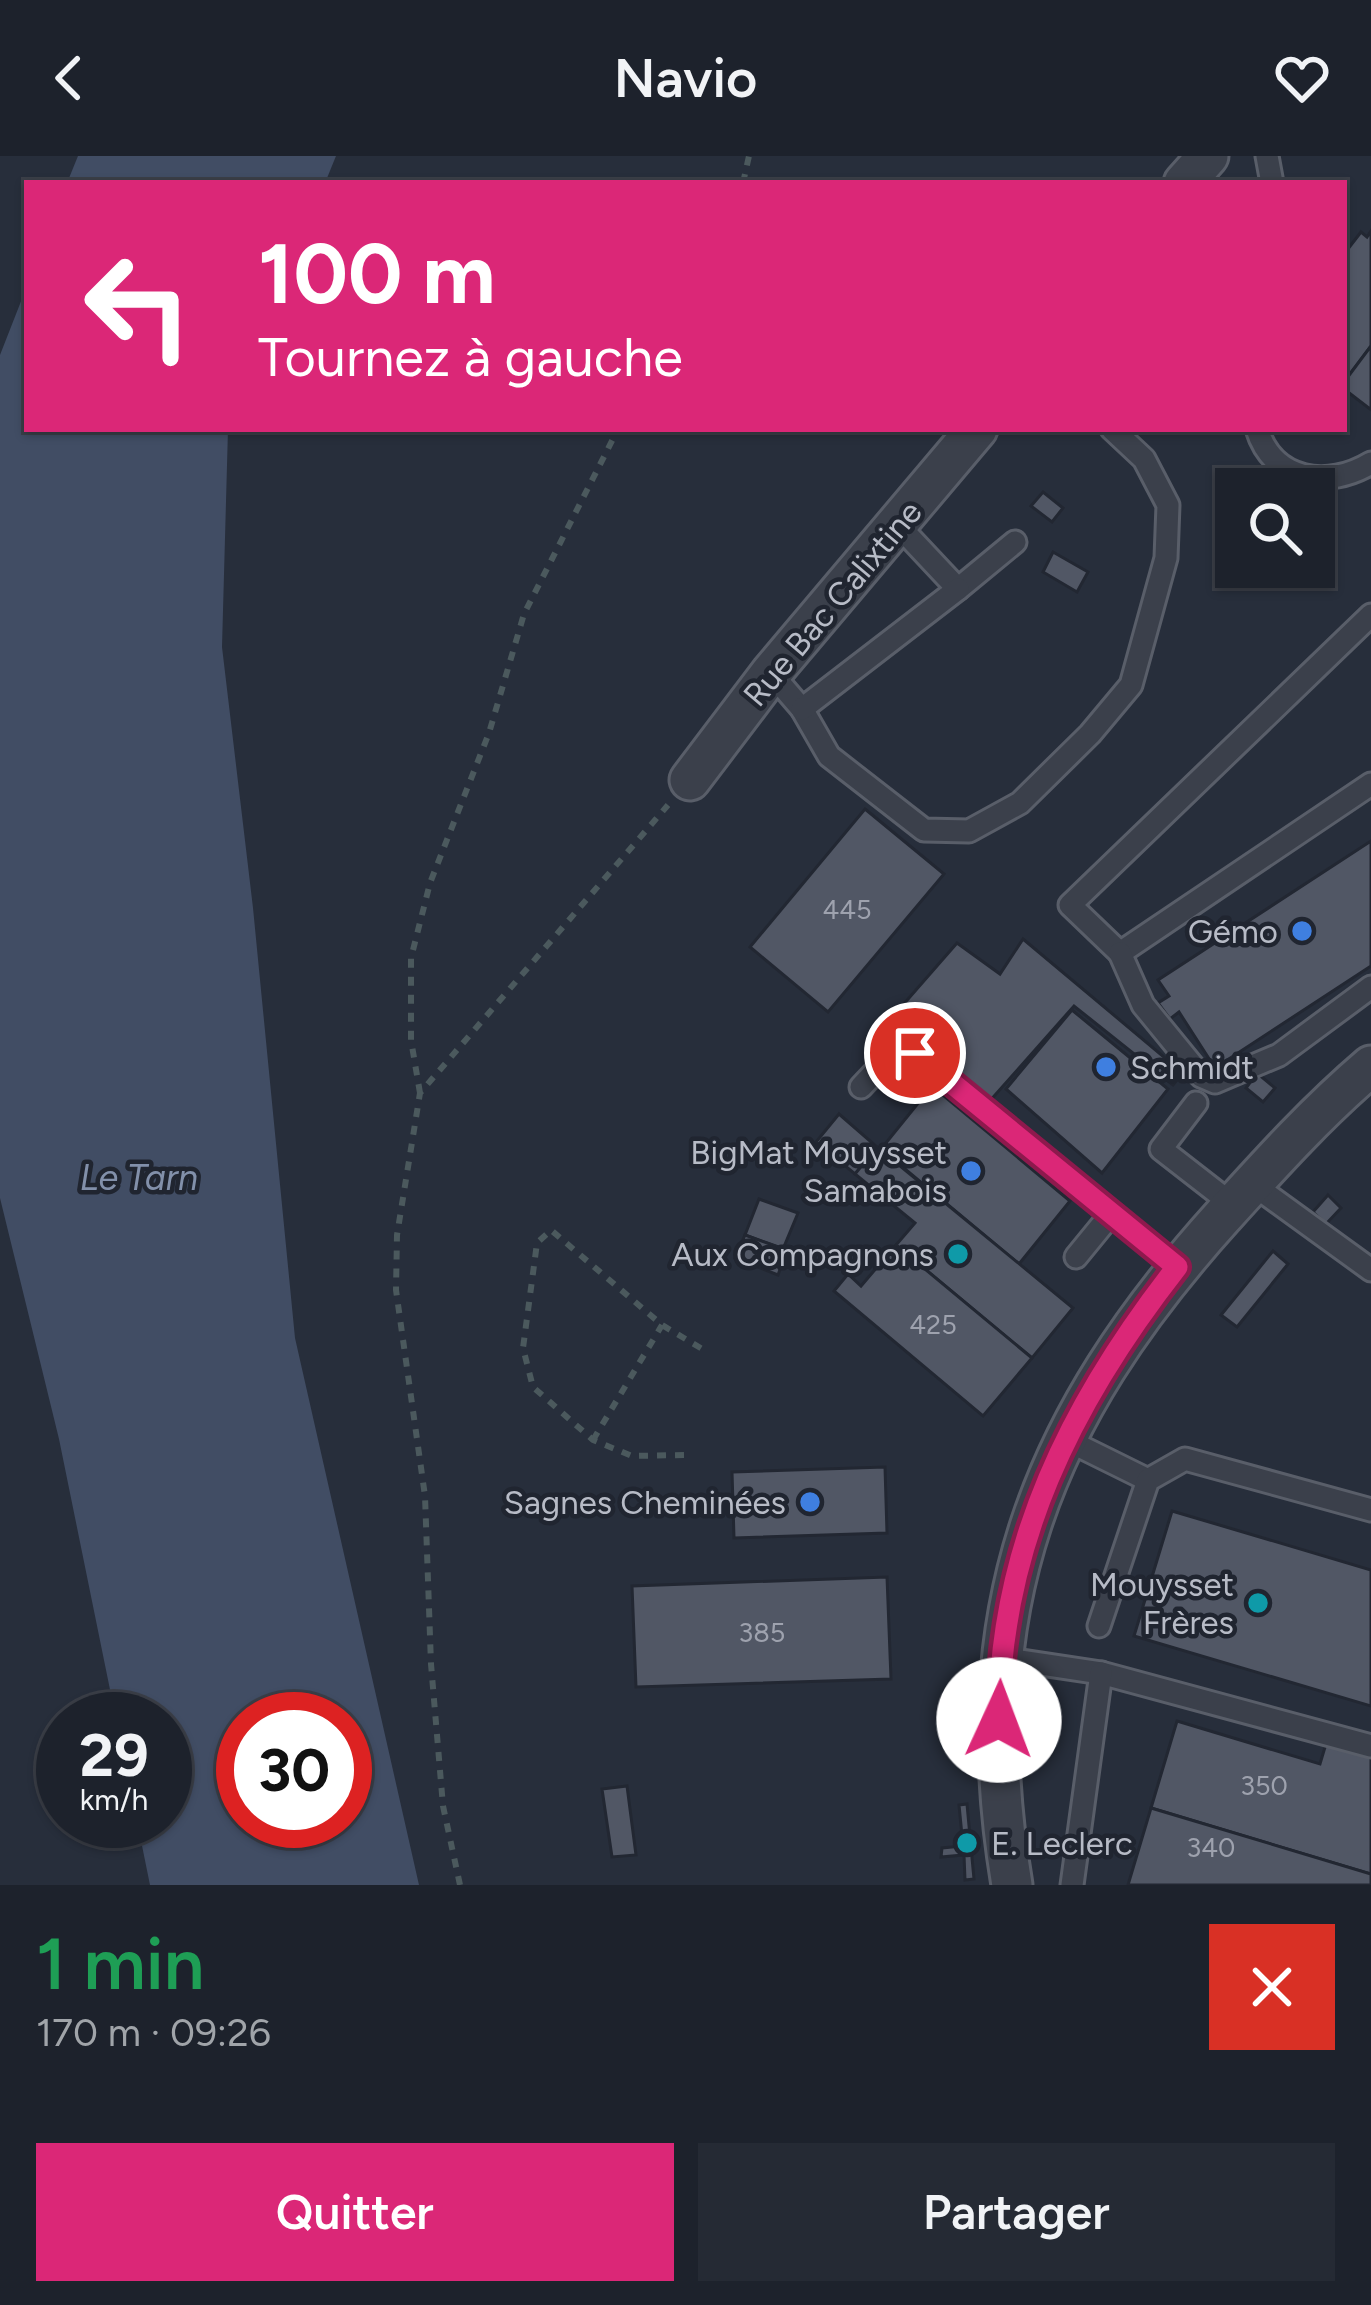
<!DOCTYPE html>
<html lang="fr">
<head>
<meta charset="utf-8">
<style>
	:root { --surface:#1d222c; --page:#252a34; --text:#f1f3f6; --muted:#a0a4a9; --line:#3b3f48; --accent:#db2777 }
	body { margin:0; font-family:Figtree,sans-serif; background:var(--page); color:var(--text); height:100vh; display:flex; flex-direction:column; font-size:45px; white-space:nowrap }
	* { box-sizing:border-box; margin:0 }
	p { font-size:39px; color:var(--muted) }
	.icon { flex:none; width:66px; height:66px; fill:none; stroke:currentColor; stroke-width:2; stroke-linecap:round; stroke-linejoin:round }
	.map { position:relative; height:1729px; overflow:hidden }
	.details { display:flex; flex-direction:column; background:var(--surface); flex:1 }
	.details>* { flex:none }
	.hud { position:absolute; left:24px; top:24px; width:1323px; height:252px; border-radius:0px; box-shadow:0 3px 9px #0004,0 0 0 3px var(--line); background:#db2777; color:#fff; overflow:hidden }
	.fabs { position:absolute; left:1215px; top:312px; display:grid; gap:24px }
	.fabs a { display:grid; place-items:center; width:120px; height:120px; border-radius:0px; background:var(--surface); box-shadow:0 3px 9px #0004,0 0 0 3px var(--line); font-size:60px }
	.speed { position:absolute; left:36px; top:1536px; display:flex; gap:24px; font-size:60px; font-weight:700; text-align:center }
	.speed>* { display:grid; place-content:center; width:156px; height:156px; border-radius:50%; background:var(--surface); box-shadow:0 3px 9px #0004,0 0 0 3px var(--line); line-height:1 }
	.speed small { font-size:30px; font-weight:400 }
	.speed .limit { border:18px solid #d22; background:#fff; color:#111 }
	.pin { position:absolute; display:grid; place-items:center; width:102px; height:102px; color:#fff; margin:-51px; border:6px solid #fff; border-radius:50%; box-shadow:0 3px 12px #0007 }
	.me { position:absolute; width:132px; margin:-66px; rotate:2deg; stroke-linejoin:round; filter:drop-shadow(0 0 9px #0008) }
	.turn { display:flex; align-items:center; gap:42px; height:252px; padding:0 36px; font-size:54px }
	.turn .icon { width:156px; height:156px; stroke-width:2.5 }
	.turn b { display:block; font-size:84px; line-height:102px }
	.round { display:grid; place-items:center; flex:none; width:126px; height:126px; border-radius:0px; background:var(--page) }
	.summary { display:flex; align-items:center; justify-content:space-between; height:204px; padding:0 36px }
	h1 { font-size:72px; font-weight:600; line-height:90px; color:#1e9e55 }
	.primary-button { display:flex; gap:24px; margin-top:auto; padding:24px 36px }
	.primary-button a { flex:1; height:138px; border-radius:0px; background:var(--accent); color:#fff; font-size:48px; font-weight:600; line-height:138px; text-align:center }
	.primary-button a+a { background:var(--page); color:var(--text) }
	header { display:flex; justify-content:space-between; align-items:center; height:156px; padding:0 36px; background:var(--surface); font-size:54px; font-weight:600 }
	.map>svg:first-child { display:block }
	.water { fill:#414d64; fill-rule:evenodd }
	.building { fill:#515765; stroke:#222732; stroke-width:3 }
	.lines { fill:none; stroke-linecap:round; stroke-linejoin:round }
	.lane-casing { stroke:#595e69; stroke-width:27 }
	.street-casing { stroke:#595e69; stroke-width:45 }
	.path { stroke:#4b595d; stroke-width:6; stroke-dasharray:9 9; stroke-linecap:butt }
	.lane { stroke:#3b404b; stroke-width:21 }
	.street { stroke:#3b404b; stroke-width:39 }
	.route-casing { stroke:#8e194d; stroke-width:30 }
	.route { stroke:#db2777; stroke-width:21 }
	.shop-dot { fill:#3f7fe0; stroke:#202530; stroke-width:4.5 }
	.culture-dot { fill:#0f9aa8; stroke:#202530; stroke-width:4.5 }
	.labels { text-anchor:middle; stroke-width:9; stroke-linejoin:round; paint-order:stroke }
	.number-label { font-size:27px; fill:#9ea2ae }
	.street-label { font-size:33px; fill:#b7bbc6; stroke:#202530 }
	.poi-label { font-size:33px; fill:#b7bbc6; stroke:#202530; text-anchor:end }
	.water-label { font-size:36px; font-style:italic; fill:#8290aa; stroke:#202530 }
</style>
</head>
<body>
<header><svg class="icon" aria-label="back" viewBox="0 0 24 24"><path d="M15 5l-7 7 7 7"/></svg>Navio<svg class="icon" aria-label="heart" viewBox="0 0 24 24"><path d="M12 20l-8-8c-3-5 5-10 8-4 3-6 11-1 8 4z"/></svg></header>
<div class="map">
<svg width="1371" height="1729" viewBox="0 0 1371 1729">
	<rect width="100%" height="100%" fill="#272e3b"/>
	<!-- water -->
	<g class="water">
		<polygon points="78,0 336,0 325,27 67,27"/>
		<path d="M27 130V273H228L222 491 253 752 295 1182 419 1729H150L137 1665H165V1563H116L59 1283 0 1042V199ZM243 1563H345V1665H243Z"/>
	</g>
	<!-- building -->
	<g class="building">
		<polygon points="1371,75 1371,190 1344,226 1344,98 1361,76 1367,81"/>
		<polygon points="1371,190 1371,251 1370,253 1344,233 1344,226"/>
		<polygon points="1043,336 1063,352 1052,366 1031,350"/>
		<polygon points="1053,396 1088,416 1077,436 1043,416"/>
		<polygon points="865,653 944,718 828,856 750,791"/>
		<polygon points="1371,685 1371,810 1215,912 1179,856 1170,863 1158,847 1169,840 1158,824"/>
		<polygon points="1023,783 1183,917 1173,929 1074,850 988,947 888,866 957,787 1000,818"/>
		<polygon points="1072,854 1168,933 1102,1017 1006,933"/>
		<polygon points="1257,917 1275,932 1263,946 1246,932"/>
		<polygon points="932,930 1070,1045 1019,1108 881,993"/>
		<polygon points="839,958 877,991 855,1018 816,986"/>
		<polygon points="877,991 1073,1152 1032,1202 896,1089 915,1067 855,1018"/>
		<polygon points="1328,1039 1341,1052 1326,1068 1313,1056"/>
		<polygon points="759,1043 798,1057 783,1093 745,1079"/>
		<polygon points="745,1079 787,1094 778,1119 735,1102"/>
		<polygon points="896,1089 1032,1202 983,1260 834,1135 848,1118 861,1130"/>
		<polygon points="1273,1095 1288,1108 1237,1171 1221,1159"/>
		<polygon points="885,1311 887,1377 734,1382 732,1316"/>
		<polygon points="1172,1355 1371,1414 1371,1550 1134,1480"/>
		<polygon points="887,1421 891,1523 636,1531 632,1430"/>
		<polygon points="1177,1565 1320,1608 1328,1581 1371,1593 1371,1718 1151,1652"/>
		<polygon points="627,1630 636,1699 612,1701 602,1633"/>
		<polygon points="967,1648 974,1723 965,1724 964,1699 941,1701 942,1692 963,1690 959,1649"/>
		<polygon points="1151,1652 1371,1718 1371,1729 1128,1729"/>
	</g>
	<g class="lines">
		<defs>
			<g id="lane">
				<polyline points="1267,0 1272,27"/>
				<path d="M1257 273C1273 326 1328 333 1371 307"/>
				<polyline points="897,368 958,433 1015,386"/>
				<polyline points="1371,459 1070,749 1120,797 1371,628"/>
				<polyline points="771,517 802,553 829,600 924,674 969,675 1020,647 1090,578 1131,529 1166,402 1168,349 1144,303 1112,273"/>
				<polyline points="802,553 958,433"/>
				<polyline points="1120,797 1143,849 1201,920 1215,926 1279,899 1371,831"/>
				<polyline points="861,931 892,898 915,897 1177,1111"/>
				<polyline points="1196,947 1161,993 1233,1049"/>
				<polyline points="1251,1027 1371,1114"/>
				<polyline points="1076,1101 1112,1057"/>
				<polyline points="1063,1282 1148,1324"/>
				<polyline points="1099,1470 1148,1324 1185,1303 1371,1354"/>
				<polyline points="1001,1502 1101,1517 1371,1590"/>
				<polyline points="1072,1729 1101,1517"/>
			</g>
			<g id="street">
				<polyline points="1184,27 1208,0"/>
				<polyline points="690,624 771,517 977,273"/>
				<path d="M1012 1729C966 1453 1039 1264 1223 1060 1271 1007 1317 956 1371 910"/>
			</g>
		</defs>
		<!-- lane casing -->
		<use href="#lane" class="lane-casing"/>
		<!-- street casing -->
		<use href="#street" class="street-casing"/>
		<!-- path -->
		<g class="path">
			<polyline points="743,27 749,0"/>
			<polyline points="420,937 411,884 411,802 430,727 489,577 524,458 618,273"/>
			<polyline points="593,1284 662,1169"/>
			<polyline points="684,1299 632,1300 593,1284 533,1231 523,1192 537,1087 551,1074 662,1169 704,1194"/>
			<polyline points="460,1729 443,1650 431,1508 425,1340 396,1134 397,1079 420,937 668,649"/>
		</g>
		<!-- lane -->
		<use href="#lane" class="lane"/>
		<!-- street -->
		<use href="#street" class="street"/>
	</g>
	<g class="lines">
		<defs>
			<path id="route" d="M915 897 1177 1111C1072 1245 999 1390 999 1564"/>
		</defs>
		<!-- route casing -->
		<use href="#route" class="route-casing"/>
		<!-- route -->
		<use href="#route" class="route"/>
	</g>
	<!-- markers -->
	<g class="shop-dot">
		<circle cx="1302" cy="775" r="12"/>
		<circle cx="1106" cy="911" r="12"/>
		<circle cx="971" cy="1015" r="12"/>
		<circle cx="810" cy="1346" r="12"/>
	</g>
	<g class="culture-dot">
		<circle cx="958" cy="1098" r="12"/>
		<circle cx="1258" cy="1447" r="12"/>
		<circle cx="967" cy="1687" r="12"/>
	</g>
	<g class="labels">
		<!-- number labels -->
		<g class="number-label">
			<text x="847" y="763">445</text>
			<text x="933" y="1178">425</text>
			<text x="762" y="1486">385</text>
			<text x="1264" y="1639">350</text>
			<text x="1211" y="1701">340</text>
		</g>
		<!-- street labels -->
		<g class="street-label">
			<text transform="translate(832 447) rotate(-50)" y="12">Rue Bac Calixtine</text>
		</g>
		<!-- poi labels -->
		<g class="poi-label">
			<text x="1278" y="787">Gémo</text>
			<text x="1130" y="923" text-anchor="start">Schmidt</text>
			<text x="947" y="1008">BigMat Mouysset<tspan x="947" dy="38">Samabois</tspan></text>
			<text x="934" y="1110">Aux Compagnons</text>
			<text x="786" y="1358">Sagnes Cheminées</text>
			<text x="1234" y="1440">Mouysset<tspan x="1234" dy="38">Frères</tspan></text>
			<text x="991" y="1699" text-anchor="start">E. Leclerc</text>
		</g>
		<!-- water labels -->
		<g class="water-label">
			<text x="139" y="1034">Le Tarn</text>
		</g>
	</g>
</svg>
<div class="fabs">
<a><svg class="icon" aria-label="search" viewBox="0 0 24 24"><circle cx="10" cy="10" r="6"/><path d="M15 15l6 6"/></svg></a>
</div>
<div class="speed"><div>29<small>km/h</small></div><div class="limit">30</div></div>
<div class="pin" style="left:915px;top:897px;background:#d93025"><svg class="icon" aria-label="arrive" viewBox="0 0 24 24"><path d="M6 21V4h12l-3 4 3 4H6"/></svg></div>
<svg class="me" style="left:999px;top:1564px" viewBox="-20 -20 40 40"><circle r="19" fill="#fff"/><path d="M0-13L10 11 0 6-10 11z" fill="#db2777"/></svg>
<div class="hud">
<div class="turn"><svg class="icon" aria-label="left" viewBox="0 0 24 24"><path d="M17 20v-9H6M10 6l-5 5 5 5"/></svg><div><b>100 m</b>Tournez à gauche</div></div>
</div>
</div>
<section class="details">
<div class="summary"><div><h1>1 min</h1><p>170 m · 09:26</p></div><a class="round" style="background:#d93025;color:#fff"><svg class="icon" aria-label="close" viewBox="0 0 24 24"><path d="M6 6l12 12M18 6L6 18"/></svg></a></div>
<div class="primary-button"><a>Quitter</a><a>Partager</a></div>
</section>
</body>
</html>
